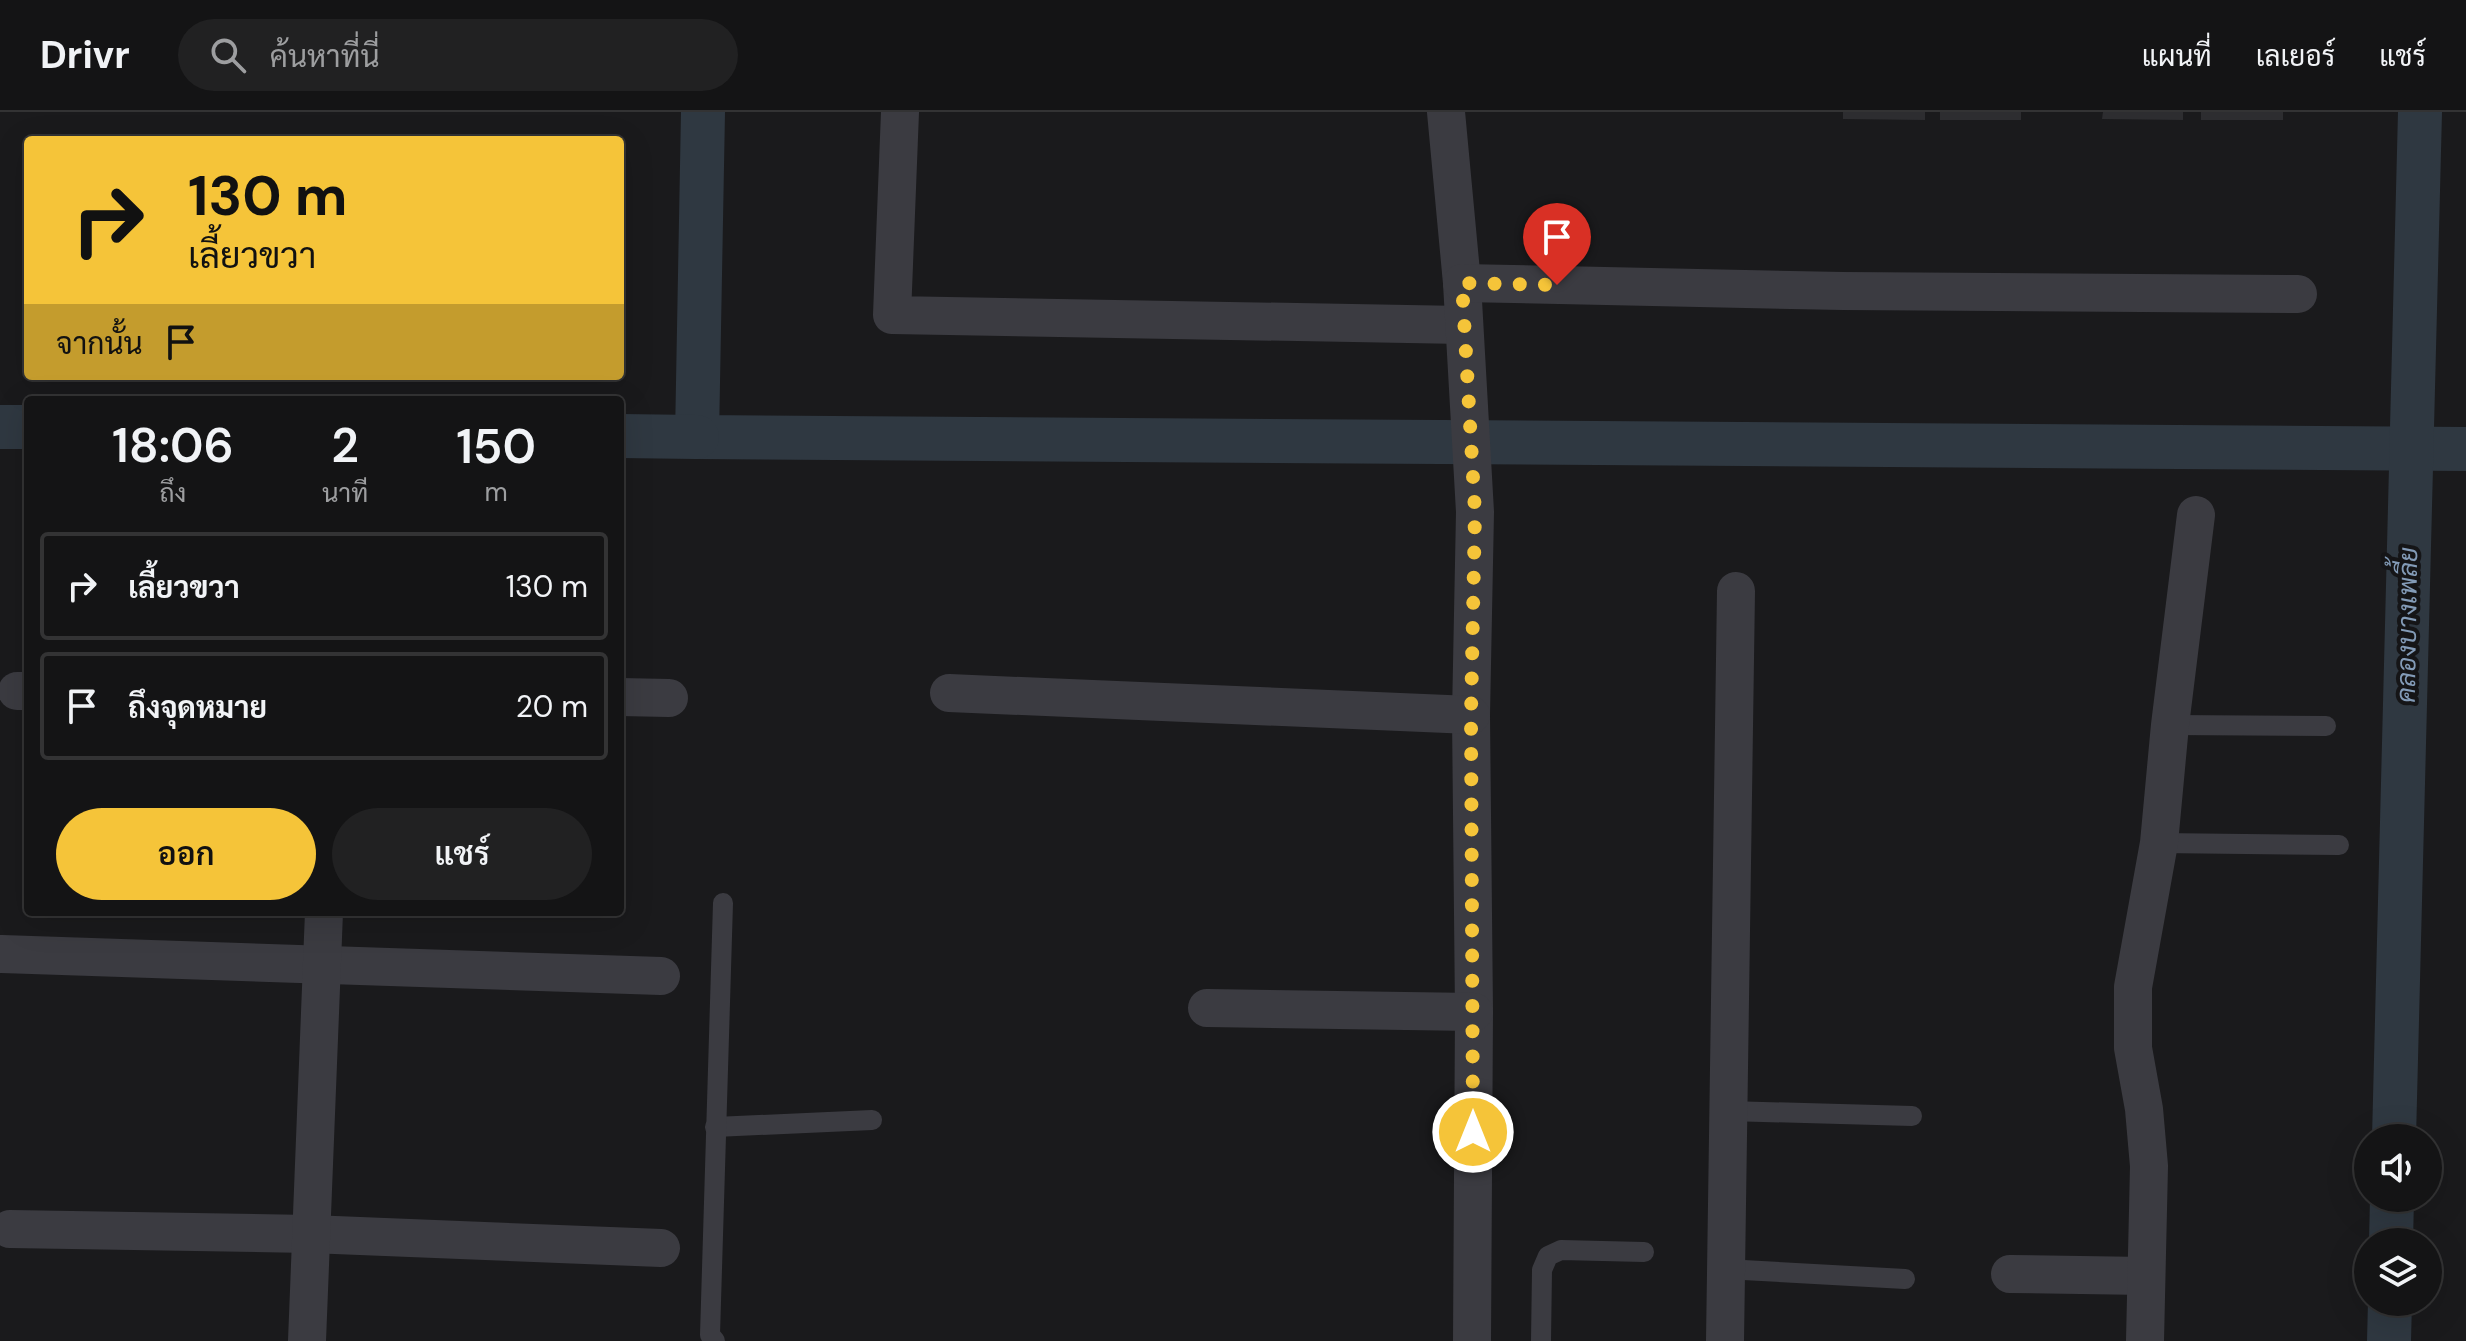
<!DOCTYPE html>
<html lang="th">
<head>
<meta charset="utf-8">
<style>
	:root { --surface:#141415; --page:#212122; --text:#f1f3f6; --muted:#9d9ea0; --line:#333334; --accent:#f5c439 }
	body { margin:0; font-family:"DM Sans",Sarabun,sans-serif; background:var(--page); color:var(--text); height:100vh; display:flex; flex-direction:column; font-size:30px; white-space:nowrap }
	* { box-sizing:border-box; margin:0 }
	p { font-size:26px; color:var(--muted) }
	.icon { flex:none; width:44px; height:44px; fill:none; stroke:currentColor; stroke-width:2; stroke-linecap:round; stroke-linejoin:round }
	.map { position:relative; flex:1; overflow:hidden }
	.panel { position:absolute; left:24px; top:284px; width:600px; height:520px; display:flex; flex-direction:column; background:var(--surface); border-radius:8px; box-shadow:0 8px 32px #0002,0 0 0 2px var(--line) }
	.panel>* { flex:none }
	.guide { position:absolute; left:24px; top:24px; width:600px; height:244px; border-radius:8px; box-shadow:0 8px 32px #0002,0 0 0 2px var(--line); background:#f5c439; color:#111; overflow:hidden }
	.fabs { position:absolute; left:2354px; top:1012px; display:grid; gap:16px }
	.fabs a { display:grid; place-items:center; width:88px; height:88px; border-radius:50%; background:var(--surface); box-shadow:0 8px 32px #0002,0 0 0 2px var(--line); font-size:40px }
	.pin { position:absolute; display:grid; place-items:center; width:68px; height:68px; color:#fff; margin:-82px -34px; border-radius:50% 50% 50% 0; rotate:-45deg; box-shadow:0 0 8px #0007 }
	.pin .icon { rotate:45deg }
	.me { position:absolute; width:88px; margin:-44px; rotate:0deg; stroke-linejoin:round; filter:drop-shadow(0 0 6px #0008) }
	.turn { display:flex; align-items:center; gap:28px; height:168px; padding:0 32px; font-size:36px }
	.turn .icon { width:104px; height:104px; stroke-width:2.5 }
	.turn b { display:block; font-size:56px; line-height:68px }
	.then { display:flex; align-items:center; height:76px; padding:0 32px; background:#0003; gap:16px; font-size:30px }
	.eta { display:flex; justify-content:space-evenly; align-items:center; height:136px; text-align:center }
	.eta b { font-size:48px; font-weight:600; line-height:56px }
	.button { display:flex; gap:16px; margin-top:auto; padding:16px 32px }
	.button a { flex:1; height:92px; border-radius:48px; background:var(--accent); color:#111; font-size:32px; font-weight:600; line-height:92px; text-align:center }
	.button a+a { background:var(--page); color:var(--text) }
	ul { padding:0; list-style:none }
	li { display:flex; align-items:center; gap:24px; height:108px; margin:0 16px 12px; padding:0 16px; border:4px solid var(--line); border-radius:8px }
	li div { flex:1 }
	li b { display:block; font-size:30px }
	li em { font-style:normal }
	header { display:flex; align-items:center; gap:48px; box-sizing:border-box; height:112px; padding:0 40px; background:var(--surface); border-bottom:2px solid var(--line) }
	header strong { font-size:38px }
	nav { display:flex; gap:44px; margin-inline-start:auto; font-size:28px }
	.search { width:560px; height:72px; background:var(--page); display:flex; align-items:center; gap:20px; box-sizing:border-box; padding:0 28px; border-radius:44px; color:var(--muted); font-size:30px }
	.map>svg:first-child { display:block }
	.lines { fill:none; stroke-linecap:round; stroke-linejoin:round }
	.canal { stroke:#2f3841; stroke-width:44 }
	.building { fill:#2d2d30 }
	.lane { stroke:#3b3b41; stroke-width:20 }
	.street { stroke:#3b3b41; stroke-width:38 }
	.route { stroke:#f5c439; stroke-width:14; stroke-dasharray:0 25.2 }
	.labels { text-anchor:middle; stroke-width:8; stroke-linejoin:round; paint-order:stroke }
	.water-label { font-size:26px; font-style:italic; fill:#839bb7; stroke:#151517 }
</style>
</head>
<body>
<header>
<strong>Drivr</strong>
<div class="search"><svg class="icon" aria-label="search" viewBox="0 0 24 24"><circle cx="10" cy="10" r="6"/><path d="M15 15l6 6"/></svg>ค้นหาที่นี่</div>
<nav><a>แผนที่</a><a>เลเยอร์</a><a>แชร์</a></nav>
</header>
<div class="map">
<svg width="2466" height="1229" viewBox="0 0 2466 1229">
	<rect width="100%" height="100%" fill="#1a1a1c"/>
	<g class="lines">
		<!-- canal -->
		<g class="canal">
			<polyline points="703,0 697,325 2466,337"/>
			<polyline points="0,315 28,315"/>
			<polyline points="620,324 697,325"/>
			<polyline points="2394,1026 2420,0"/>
			<polyline points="2391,1130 2392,1086"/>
			<polyline points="2389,1229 2390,1190"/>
		</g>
	</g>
	<!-- building -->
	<g class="building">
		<polygon points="1843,0 1925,0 1925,8 1843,7"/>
		<rect x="1940" y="0" width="81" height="8"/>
		<polygon points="2103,0 2183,0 2183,8 2102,7"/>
		<rect x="2201" y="0" width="82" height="8"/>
	</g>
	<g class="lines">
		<!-- lane -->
		<g class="lane">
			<polyline points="2170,613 2326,614"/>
			<polyline points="2159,731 2339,733"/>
			<polyline points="1728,999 1912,1004"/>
			<polyline points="715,1015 872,1008"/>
			<polyline points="1725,1157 1905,1167"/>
			<polyline points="715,1229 710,1223 723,791"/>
			<polyline points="1541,1229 1542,1158 1548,1144 1561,1138 1644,1140"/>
		</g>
		<!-- street -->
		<g class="street">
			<polyline points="900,0 892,203 1463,213"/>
			<polyline points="1446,0 1462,171 1475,400 1471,603 1474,900 1472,1229"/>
			<polyline points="1462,171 1843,179 2298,182"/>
			<polyline points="17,579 28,579"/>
			<polyline points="949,581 1471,603"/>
			<polyline points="620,585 669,586"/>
			<polyline points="2,842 661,864"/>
			<polyline points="1207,896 1474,900"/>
			<polyline points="10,1117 310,1122 661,1136"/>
			<polyline points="2010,1162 2146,1164"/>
			<polyline points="307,1229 324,800"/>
			<polyline points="1725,1229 1736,479"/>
			<polyline points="2145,1229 2149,1054 2144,997 2133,936 2133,875 2159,731 2170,613 2196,403"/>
		</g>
	</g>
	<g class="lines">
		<!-- route -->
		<polyline class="route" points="1473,1020 1471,603 1475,400 1462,171 1557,173"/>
	</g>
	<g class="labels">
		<!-- water labels -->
		<g class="water-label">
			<text transform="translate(2407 513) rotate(-89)" y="9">คลองบางเพลี้ย</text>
		</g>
	</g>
</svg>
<div class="fabs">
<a><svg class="icon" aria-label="sound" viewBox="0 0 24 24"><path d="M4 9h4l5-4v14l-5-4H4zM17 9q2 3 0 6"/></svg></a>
<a><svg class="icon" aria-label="layers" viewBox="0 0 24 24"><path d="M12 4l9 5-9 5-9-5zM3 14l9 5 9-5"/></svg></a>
</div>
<div class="pin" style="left:1557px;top:173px;background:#d93025"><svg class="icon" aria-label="arrive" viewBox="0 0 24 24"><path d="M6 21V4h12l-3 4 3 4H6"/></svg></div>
<svg class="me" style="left:1473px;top:1020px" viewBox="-20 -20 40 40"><circle r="17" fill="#f5c439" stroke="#fff" stroke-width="3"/><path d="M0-11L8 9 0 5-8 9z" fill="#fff"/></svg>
<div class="guide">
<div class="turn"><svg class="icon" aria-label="right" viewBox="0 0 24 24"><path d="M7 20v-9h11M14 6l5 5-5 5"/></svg><div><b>130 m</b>เลี้ยวขวา</div></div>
<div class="then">จากนั้น<svg class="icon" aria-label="arrive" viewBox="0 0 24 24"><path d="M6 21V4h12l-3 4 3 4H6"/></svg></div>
</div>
<section class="panel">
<div class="eta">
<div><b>18:06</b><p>ถึง</p></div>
<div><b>2</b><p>นาที</p></div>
<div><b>150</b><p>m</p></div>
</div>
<ul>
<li><svg class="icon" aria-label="right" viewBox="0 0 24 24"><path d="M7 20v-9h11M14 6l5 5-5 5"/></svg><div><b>เลี้ยวขวา</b></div><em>130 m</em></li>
<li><svg class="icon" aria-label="arrive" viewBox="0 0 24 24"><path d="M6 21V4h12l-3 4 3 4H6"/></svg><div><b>ถึงจุดหมาย</b></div><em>20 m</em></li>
</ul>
<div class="button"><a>ออก</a><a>แชร์</a></div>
</section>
</div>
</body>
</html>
